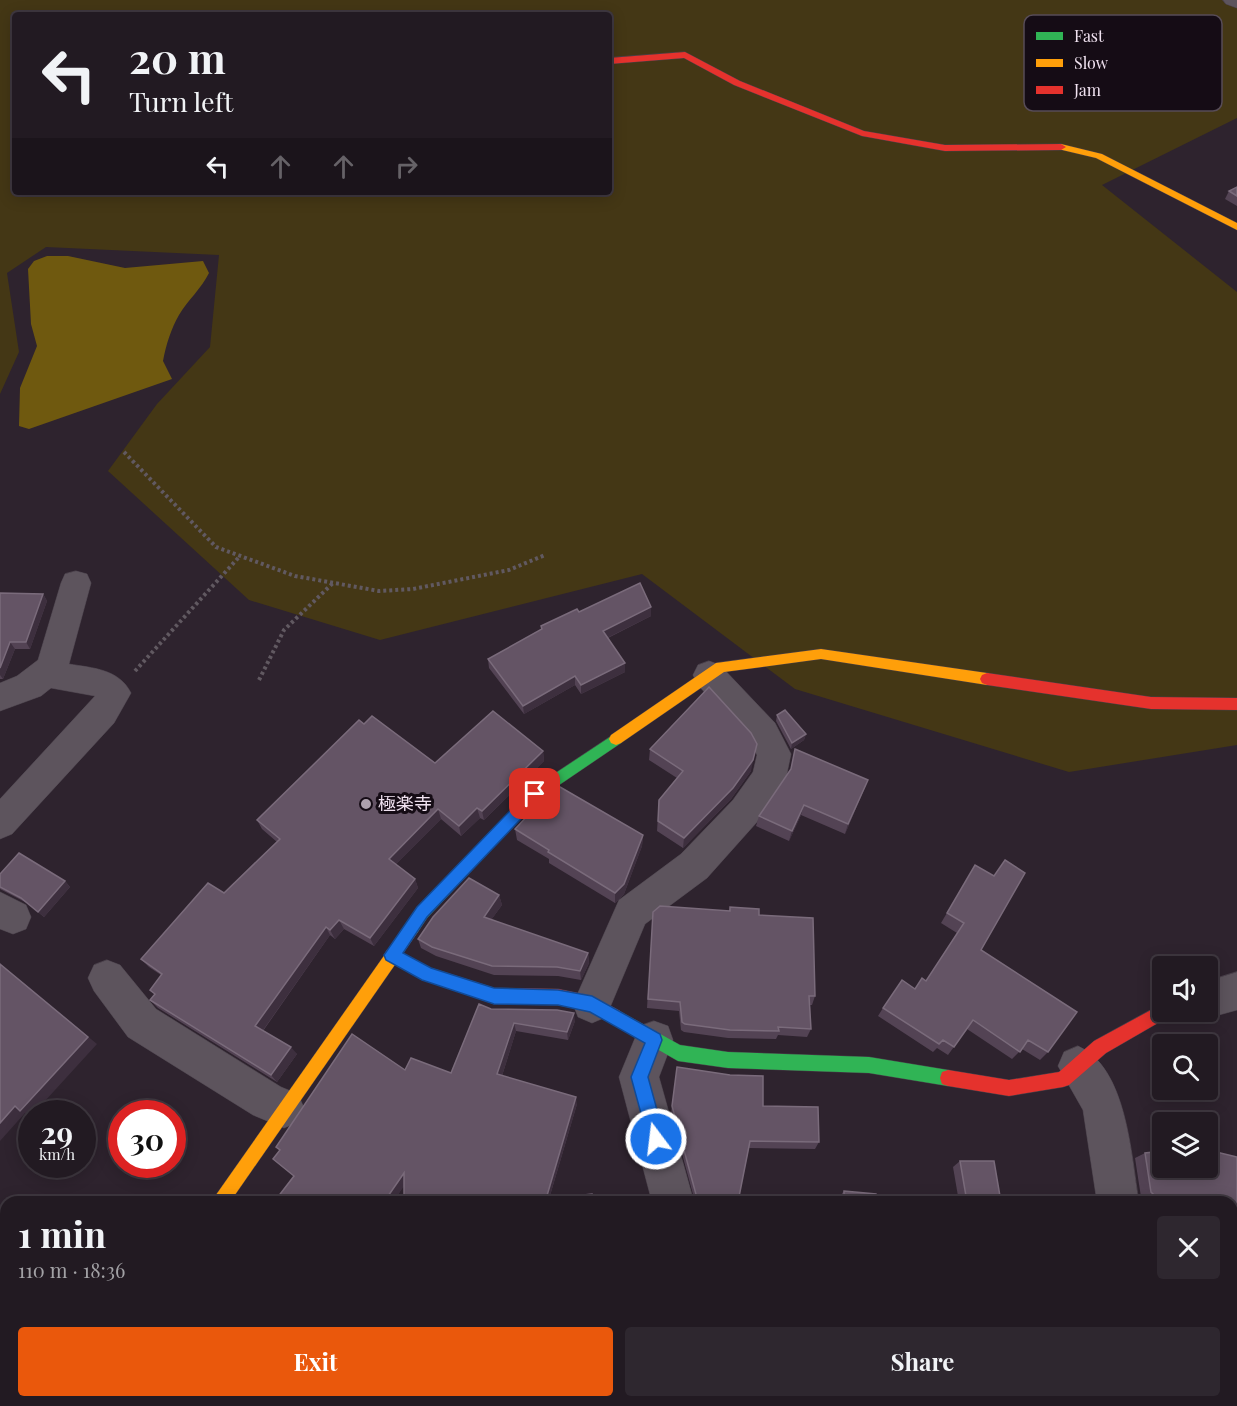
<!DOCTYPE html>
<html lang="en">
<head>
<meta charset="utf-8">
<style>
	:root { --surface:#221a22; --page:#2e272f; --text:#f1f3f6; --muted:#a2a1a5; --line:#3f3840; --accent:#ea580c }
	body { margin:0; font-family:"Playfair Display","Noto Sans JP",serif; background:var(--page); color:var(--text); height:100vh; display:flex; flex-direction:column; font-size:22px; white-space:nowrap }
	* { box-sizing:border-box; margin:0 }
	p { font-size:20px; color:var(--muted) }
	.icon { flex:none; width:33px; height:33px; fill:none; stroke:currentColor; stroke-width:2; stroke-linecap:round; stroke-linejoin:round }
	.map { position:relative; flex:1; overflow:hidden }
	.sheet { position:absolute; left:0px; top:1196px; width:1238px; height:212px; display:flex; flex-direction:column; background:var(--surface); border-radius:18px 18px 0 0; box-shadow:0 3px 15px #0003,0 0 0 2px var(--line) }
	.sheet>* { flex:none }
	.hud { position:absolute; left:12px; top:12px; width:600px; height:183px; border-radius:6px; box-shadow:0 3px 15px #0003,0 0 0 2px var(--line); background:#221a22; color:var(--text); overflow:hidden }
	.fabs { position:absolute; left:1152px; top:956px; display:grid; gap:12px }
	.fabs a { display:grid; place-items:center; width:66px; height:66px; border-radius:6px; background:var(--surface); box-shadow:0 3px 15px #0003,0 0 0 2px var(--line); font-size:30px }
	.speed { position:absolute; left:18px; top:1100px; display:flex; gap:12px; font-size:30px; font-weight:700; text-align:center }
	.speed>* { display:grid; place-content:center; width:78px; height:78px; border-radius:50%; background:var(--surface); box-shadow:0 3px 15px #0003,0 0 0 2px var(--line); line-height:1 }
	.speed small { font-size:15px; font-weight:400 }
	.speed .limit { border:9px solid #d22; background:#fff; color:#111 }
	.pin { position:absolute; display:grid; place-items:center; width:51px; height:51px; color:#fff; margin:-26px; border-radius:12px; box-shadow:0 3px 9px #0006 }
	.me { position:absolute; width:66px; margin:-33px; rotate:345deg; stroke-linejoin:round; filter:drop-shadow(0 0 4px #0008) }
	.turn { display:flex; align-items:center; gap:21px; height:126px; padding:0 18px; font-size:27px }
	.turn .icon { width:78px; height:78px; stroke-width:2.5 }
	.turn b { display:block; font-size:42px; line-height:51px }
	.lanes { display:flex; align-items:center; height:57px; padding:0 18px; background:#0003; justify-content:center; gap:30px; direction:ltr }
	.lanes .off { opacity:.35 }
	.round { display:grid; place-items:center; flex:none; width:63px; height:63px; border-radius:6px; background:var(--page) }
	.summary { display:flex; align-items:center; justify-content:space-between; height:102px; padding:0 18px }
	h1 { font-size:36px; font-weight:700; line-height:45px }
	.cta { display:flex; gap:12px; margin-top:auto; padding:12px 18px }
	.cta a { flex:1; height:69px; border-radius:6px; background:var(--accent); color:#fff; font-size:24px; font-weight:700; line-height:69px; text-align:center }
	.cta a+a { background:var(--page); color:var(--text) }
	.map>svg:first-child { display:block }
	.green { fill:#443715; fill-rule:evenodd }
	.water { fill:#6f590f }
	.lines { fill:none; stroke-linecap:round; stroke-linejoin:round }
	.street-casing { stroke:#49404a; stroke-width:1 }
	.fast-casing { stroke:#49404a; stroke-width:1 }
	.slow-casing { stroke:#49404a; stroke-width:1 }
	.jam-casing { stroke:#49404a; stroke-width:1 }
	.path { stroke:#615961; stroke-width:4; stroke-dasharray:3 3; stroke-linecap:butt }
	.street { fill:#5d545d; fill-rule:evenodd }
	.fast { fill:#30b455; fill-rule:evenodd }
	.slow { fill:#ff9f0a; fill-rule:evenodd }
	.jam { fill:#e5322d; fill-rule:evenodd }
	.wall { fill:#534354 }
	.shaded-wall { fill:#3d2f3e }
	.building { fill:#645465; stroke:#7a6b7b; stroke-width:1.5 }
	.route { fill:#1a73e8; stroke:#114b97; stroke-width:1.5 }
	.poi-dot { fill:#ada0ad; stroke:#150c15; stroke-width:2 }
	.labels { text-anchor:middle; stroke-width:6; stroke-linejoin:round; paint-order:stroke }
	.poi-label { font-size:18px; fill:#f1e3f1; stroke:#150c15; text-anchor:start }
	.key { fill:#150c15; stroke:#574c57; stroke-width:1.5 }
	.key-label { font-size:16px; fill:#f1e3f1 }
</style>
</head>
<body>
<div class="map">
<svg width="1237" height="1406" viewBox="0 0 1237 1406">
	<rect width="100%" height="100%" fill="#2e232e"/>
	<!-- green -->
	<path class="green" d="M0 0H1237V118L1102 185 1237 292V745L1069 772 795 689 642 574 380 640 249 600 108 471 157 404 210 347 219 255 46 247 7 273 19 352 0 394ZM15 15H609V192H15Z"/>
	<!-- water -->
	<path class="water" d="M47 256H68L125 268 203 261 209 273C201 289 188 300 179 315 171 329 166 345 163 361L172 379 29 429 19 426 20 388 37 346 31 324 28 269 34 261Z"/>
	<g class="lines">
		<defs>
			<g id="street">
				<polygon points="1223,0 1237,0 1237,8 1226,4"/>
				<path d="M76 571 87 574 91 583 69 664C93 668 119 669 131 693L114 723 12 834 0 839V799L95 696 51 688 41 696 0 711V683L17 676 38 660 61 583 65 574Z"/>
				<polygon points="709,661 720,665 775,723 791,754 786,778 757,822 707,878 645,924 606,1017 592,1023 578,1017 573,1004 619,900 681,854 733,800 753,772 757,755 751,743 698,685 693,675 698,665"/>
				<polygon points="0,892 26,905 31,917 26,929 13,934 0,929"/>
				<polygon points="107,960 120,965 156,1009 281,1087 298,1094 304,1108 298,1122 284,1128 253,1115 128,1037 94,991 88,978 94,965"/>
				<polygon points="1237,972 1237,1010 1208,1018 1195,1012 1208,1011 1208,981"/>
				<polygon points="654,1021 668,1026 673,1040 659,1077 694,1202 652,1202 619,1077 640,1026"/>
				<path d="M1078 1046C1127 1067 1131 1155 1139 1202H1097L1083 1110 1058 1066 1064 1052Z"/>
				<polygon points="54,1401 101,1401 98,1406 52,1406"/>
				<rect x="629" y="1401" width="46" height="5"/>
				<polygon points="1146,1401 1192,1401 1194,1406 1148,1406"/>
			</g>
			<g id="fast">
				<polygon points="616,733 621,735 623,739 621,743 540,798 427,918 417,933 412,935 407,933 404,928 417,908 530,790"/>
				<polygon points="614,1008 680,1045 728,1052 869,1057 948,1070 954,1072 956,1078 954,1084 948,1086 869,1073 728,1068 678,1061 608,1021 606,1016 608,1011"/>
			</g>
			<g id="slow">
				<polygon points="1061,144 1102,154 1237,223 1237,230 1096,158 1058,149 1058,145"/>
				<polygon points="821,649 987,673 992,675 994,679 992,683 987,685 821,659 724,672 621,743 616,745 611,743 609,739 611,735 716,663"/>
				<polygon points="412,921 417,923 420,928 417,933 230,1202 211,1202 407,923"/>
			</g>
			<g id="jam">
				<polygon points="685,52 740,81 864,131 945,145 1061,144 1066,147 1061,150 945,151 862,136 734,85 684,58 609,64 609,58"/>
				<polygon points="987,673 1151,697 1237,698 1237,710 1151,709 987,685 982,683 980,679 982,675"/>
				<polygon points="392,948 431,968 494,988 558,989 592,996 620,1011 622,1016 620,1021 614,1024 590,1011 558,1005 494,1004 422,979 387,960 384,955 387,950"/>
				<polygon points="1162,1004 1162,1011 1172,1011 1170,1016 1106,1053 1069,1085 1063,1087 1009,1096 948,1086 942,1084 940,1078 942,1072 948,1070 1009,1080 1059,1072 1094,1041"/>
			</g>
		</defs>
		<!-- street casing -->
		<use href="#street" class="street-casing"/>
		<!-- fast casing -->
		<use href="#fast" class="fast-casing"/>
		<!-- slow casing -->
		<use href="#slow" class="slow-casing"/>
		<!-- jam casing -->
		<use href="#jam" class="jam-casing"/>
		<!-- path -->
		<g class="path">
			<polyline points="124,452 216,547 295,576 379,591 413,589 509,570 545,555"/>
			<polyline points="135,671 240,556"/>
			<polyline points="259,680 284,630 333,583"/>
		</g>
		<!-- street -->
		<use href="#street" class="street"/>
		<!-- fast -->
		<use href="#fast" class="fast"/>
		<!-- slow -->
		<use href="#slow" class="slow"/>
		<!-- jam -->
		<use href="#jam" class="jam"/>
	</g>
	<!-- wall -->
	<g class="wall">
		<polygon points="1237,187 1237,206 1225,199 1229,191"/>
		<polygon points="0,593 43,594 47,601 30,649 15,649 3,679 0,679"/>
		<polygon points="651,607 651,616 608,638 625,672 581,694 575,685 524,714 489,668 488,659 541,630 541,626 579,612"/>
		<polygon points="777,715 806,734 804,740 791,749 776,721"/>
		<polygon points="364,724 435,763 543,751 544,761 484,820 480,818 461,836 441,819 396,864 415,879 418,888 374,946 344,929 335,939 330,935 263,1031 297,1054 277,1082 158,1008 150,1000 155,994 150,990 161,975 149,967 141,959 224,893 277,842 262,829 257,820"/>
		<polygon points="650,749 751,771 731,799 683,848 657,831 659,800 677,778 649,760"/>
		<polygon points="868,780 845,834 801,815 789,841 756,826 759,816"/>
		<polygon points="515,829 643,835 642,846 624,894 615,903 549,863 549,859 517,840"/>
		<polygon points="975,865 981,950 1048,1052 1040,1060 1022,1049 1012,1059 967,1029 948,1055 937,1048 933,1052 878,1016 883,1008 915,989 926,981 957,933 941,923"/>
		<polygon points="0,874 65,881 70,887 44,917 27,903 0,889"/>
		<polygon points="499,895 502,905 491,920 588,953 589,963 581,980 558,976 494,975 436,956 421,948 418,939"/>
		<polygon points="730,907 759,915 815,996 812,1005 810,1005 811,1029 807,1037 778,1035 776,1039 728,1038 684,1032 681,1030 679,1011 647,1008 653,912 729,911"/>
		<polygon points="491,1009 575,1021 568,1040 516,1031 502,1076 577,1104 549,1199 592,1202 404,1202 404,1185 393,1202 274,1202 405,1070 451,1073"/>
		<polygon points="677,1067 763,1106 819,1142 815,1149 749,1148 738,1202 694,1198 671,1113"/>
		<polygon points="1145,1153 1237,1157 1237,1279 1232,1274 1232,1202 1145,1202 1141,1197 1135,1158"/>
		<polygon points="960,1161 1001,1202 959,1202 953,1167"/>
		<polygon points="844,1191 877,1202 839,1202 840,1196"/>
		<polygon points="1237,1330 1237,1397 1233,1384 1232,1384 1232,1331"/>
		<polygon points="747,1401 980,1401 981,1406 790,1406"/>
	</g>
	<!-- shaded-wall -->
	<g class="shaded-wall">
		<polygon points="43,594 47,601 30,649 26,642"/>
		<polygon points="651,607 651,616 603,640 603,631"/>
		<polygon points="10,642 15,649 3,679 0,675 0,668"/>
		<polygon points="625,663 625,672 581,694 581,685"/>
		<polygon points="575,676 575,685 524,714 523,706"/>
		<polygon points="806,734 804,740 791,749 792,743"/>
		<polygon points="757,744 751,771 731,799 683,848 684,838"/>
		<polygon points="543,751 544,761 484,820 482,811"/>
		<polygon points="868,780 864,790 845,834 848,824"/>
		<polygon points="804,805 801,815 789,841 792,831"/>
		<polygon points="477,808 480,818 461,836 459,826"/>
		<polygon points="438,809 441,819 392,868 389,859"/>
		<polygon points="643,835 642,846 624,894 615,903 615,893"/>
		<polygon points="415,879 418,888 374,946 370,938"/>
		<polygon points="65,881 70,887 44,917 38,912"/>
		<polygon points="499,895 502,905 486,927 484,917"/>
		<polygon points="339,920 344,929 335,939 330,930"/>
		<polygon points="326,927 330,935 261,1033 255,1026"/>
		<polygon points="588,953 589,963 581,980 580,971"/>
		<polygon points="0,964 97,1044 34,1113 32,1113 31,1117 25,1113 0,1141 0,1123 15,1106"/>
		<polygon points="574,1013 575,1021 568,1040 567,1032"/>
		<polygon points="514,1023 516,1031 500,1082 497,1074"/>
		<polygon points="291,1047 297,1054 277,1082 271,1075"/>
		<polygon points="576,1097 577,1104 548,1202 546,1199"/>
		<polygon points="404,1173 409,1179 393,1202 384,1202"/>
		<polygon points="166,1401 177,1401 176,1406 166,1406"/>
	</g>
	<!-- building -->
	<g class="building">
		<polygon points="1237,187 1237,196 1229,191"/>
		<polygon points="640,583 651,607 603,631 625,663 581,685 575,676 523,706 488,659 542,629 541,626 577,609 579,612"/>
		<polygon points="0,593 43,594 26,642 10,642 0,668"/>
		<polygon points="709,687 751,733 757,744 753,760 733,788 684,838 658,821 659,800 683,771 650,749"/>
		<polygon points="785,710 806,734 792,743 777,715"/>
		<polygon points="493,711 543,751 482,811 477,808 459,826 438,809 389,859 415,879 370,938 339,920 330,930 326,927 255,1026 291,1047 271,1075 150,1000 155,994 150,990 162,974 141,959 208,883 224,893 280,839 257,820 359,720 364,724 372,716 435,763"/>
		<polygon points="795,749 868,780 848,824 804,805 792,831 759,816 791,769"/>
		<polygon points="560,787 643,835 624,884 615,893 548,852 549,850 515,829 547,795"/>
		<polygon points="19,853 65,881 38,912 21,898 0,887 0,874"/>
		<polygon points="1005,860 1025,873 981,950 1077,1012 1048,1052 1028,1040 1020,1052 973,1020 954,1047 943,1040 939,1044 883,1008 902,980 915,989 922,978 926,981 964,923 947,913 975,865 994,876"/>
		<polygon points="469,878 499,895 484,917 588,953 580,971 557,967 492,966 432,947 418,939 433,917"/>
		<polygon points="660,906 730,911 730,907 759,909 759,915 813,918 815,996 809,996 811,1029 778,1027 779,1031 730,1030 685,1024 682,1022 680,1002 648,999 653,912"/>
		<polygon points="0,964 88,1037 20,1111 15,1106 0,1123"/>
		<polygon points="479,1004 491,1009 557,1010 574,1013 567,1032 514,1023 497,1074 576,1097 546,1199 592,1194 592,1202 404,1202 404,1173 384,1202 274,1202 294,1176 273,1159 280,1150 276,1147 352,1034 405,1070 411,1058 451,1073"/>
		<polygon points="677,1067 730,1075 763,1076 763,1106 818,1107 819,1142 750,1141 738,1202 613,1202 650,1197 697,1198 672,1106"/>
		<polygon points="1208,1150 1237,1157 1237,1265 1232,1260 1232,1202 1162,1202 1151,1192 1145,1153 1162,1151 1162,1167 1208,1167"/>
		<polygon points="960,1161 994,1161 1001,1202 967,1202"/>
		<polygon points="844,1191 876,1194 877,1202 844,1202"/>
		<polygon points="1237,1330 1237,1383 1232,1383 1232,1331"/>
		<polygon points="117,1401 166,1401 166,1406 105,1406 114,1405"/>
		<polygon points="759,1401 980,1401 981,1406 802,1406"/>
	</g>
	<!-- route -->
	<polygon class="route" points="535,788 542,794 540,799 427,917 403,953 431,968 494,988 558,990 592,996 660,1034 662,1040 648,1077 665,1139 662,1145 656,1148 650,1145 648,1139 631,1077 645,1043 590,1012 558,1005 494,1004 422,980 386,960 384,955 417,907 530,790"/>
	<!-- markers -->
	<circle class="poi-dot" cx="366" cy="804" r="6"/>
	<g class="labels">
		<!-- poi labels -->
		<g class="poi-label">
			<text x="378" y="810">極楽寺</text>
		</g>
	</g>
	<!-- legend -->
	<rect x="1024" y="15" width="198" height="96" rx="9" class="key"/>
	<rect x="1036" y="32" width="27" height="8" fill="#30b455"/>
	<rect x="1036" y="59" width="27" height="8" fill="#ff9f0a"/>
	<rect x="1036" y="86" width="27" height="8" fill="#e5322d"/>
	<g class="key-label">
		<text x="1074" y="42">Fast</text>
		<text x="1074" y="69">Slow</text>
		<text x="1074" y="96">Jam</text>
	</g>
</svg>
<div class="fabs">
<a><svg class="icon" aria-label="sound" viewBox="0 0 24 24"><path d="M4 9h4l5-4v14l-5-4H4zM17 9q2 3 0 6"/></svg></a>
<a><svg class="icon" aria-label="search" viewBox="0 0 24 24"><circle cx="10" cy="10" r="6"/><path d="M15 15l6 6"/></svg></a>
<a><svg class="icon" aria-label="layers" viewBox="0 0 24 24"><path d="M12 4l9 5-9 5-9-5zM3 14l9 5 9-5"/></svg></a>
</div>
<div class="speed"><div>29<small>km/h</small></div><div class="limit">30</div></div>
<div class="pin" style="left:535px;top:794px;background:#d93025"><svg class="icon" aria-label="arrive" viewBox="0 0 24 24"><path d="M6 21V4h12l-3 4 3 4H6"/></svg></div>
<svg class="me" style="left:656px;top:1139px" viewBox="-20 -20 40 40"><circle r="17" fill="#1a73e8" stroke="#fff" stroke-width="3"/><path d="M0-11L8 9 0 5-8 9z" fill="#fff"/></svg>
<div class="hud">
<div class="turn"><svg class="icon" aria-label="left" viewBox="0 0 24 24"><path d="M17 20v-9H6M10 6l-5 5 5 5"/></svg><div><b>20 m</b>Turn left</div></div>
<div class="lanes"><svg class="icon" aria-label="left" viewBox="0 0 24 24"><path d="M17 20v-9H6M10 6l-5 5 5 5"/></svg><svg class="icon off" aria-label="ahead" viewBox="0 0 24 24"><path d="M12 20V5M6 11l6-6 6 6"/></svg><svg class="icon off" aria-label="ahead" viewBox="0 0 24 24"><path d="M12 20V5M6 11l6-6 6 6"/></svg><svg class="icon off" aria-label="right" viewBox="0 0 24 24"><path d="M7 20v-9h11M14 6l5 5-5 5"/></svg></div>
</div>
<section class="sheet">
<div class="summary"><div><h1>1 min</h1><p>110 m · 18:36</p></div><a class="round"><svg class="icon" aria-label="close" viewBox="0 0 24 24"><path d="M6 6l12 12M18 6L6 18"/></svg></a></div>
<div class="cta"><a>Exit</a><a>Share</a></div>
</section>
</div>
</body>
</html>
